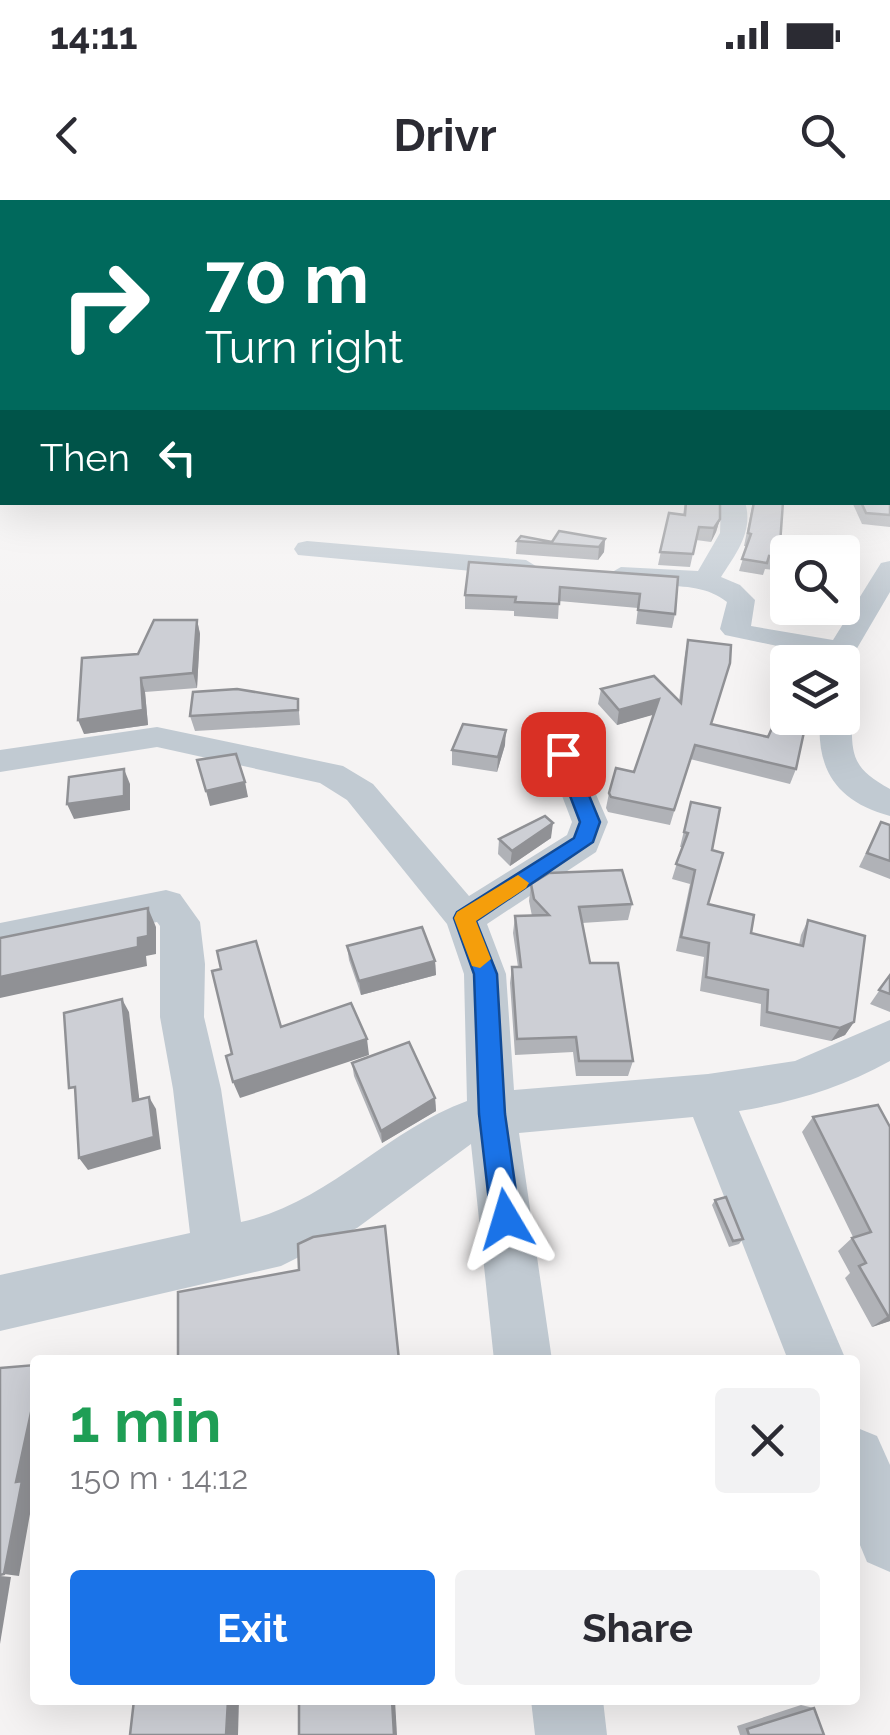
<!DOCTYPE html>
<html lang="en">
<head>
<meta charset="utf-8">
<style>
	:root { --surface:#fff; --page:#f2f2f3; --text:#2b2b33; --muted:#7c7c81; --accent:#1a73e8 }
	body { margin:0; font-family:Raleway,sans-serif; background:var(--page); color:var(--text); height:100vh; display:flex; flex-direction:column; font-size:38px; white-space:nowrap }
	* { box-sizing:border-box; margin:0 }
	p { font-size:32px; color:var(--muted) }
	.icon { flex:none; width:55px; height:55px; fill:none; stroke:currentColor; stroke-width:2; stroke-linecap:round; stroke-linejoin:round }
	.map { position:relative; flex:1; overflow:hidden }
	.panel { position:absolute; left:30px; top:1155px; width:830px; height:350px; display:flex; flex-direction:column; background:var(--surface); border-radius:10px; box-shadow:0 10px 40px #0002 }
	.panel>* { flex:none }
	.hud { position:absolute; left:0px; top:0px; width:890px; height:305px; box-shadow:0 10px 40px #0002; background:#00695c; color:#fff; overflow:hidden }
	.controls { position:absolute; left:770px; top:335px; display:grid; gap:20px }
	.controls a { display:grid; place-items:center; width:90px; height:90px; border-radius:10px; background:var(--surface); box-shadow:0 10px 40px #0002; font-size:50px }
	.pin { position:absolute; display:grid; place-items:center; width:85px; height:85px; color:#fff; margin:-42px; border-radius:20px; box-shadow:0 5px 15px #0006 }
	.me { position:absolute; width:110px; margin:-55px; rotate:353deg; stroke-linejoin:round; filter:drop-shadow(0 0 8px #0008) }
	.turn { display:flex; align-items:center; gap:35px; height:210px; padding:0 40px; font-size:45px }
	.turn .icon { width:130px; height:130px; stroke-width:2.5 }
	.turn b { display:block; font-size:70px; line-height:85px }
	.then { display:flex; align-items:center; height:95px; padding:0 40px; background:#0003; gap:20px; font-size:38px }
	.round { display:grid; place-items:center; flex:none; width:105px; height:105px; border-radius:10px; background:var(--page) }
	.head { display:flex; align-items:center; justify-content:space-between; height:170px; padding:0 40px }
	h1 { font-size:60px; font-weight:700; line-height:75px; color:#1e9e55 }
	.action { display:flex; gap:20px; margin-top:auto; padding:20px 40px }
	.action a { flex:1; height:115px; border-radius:10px; background:var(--accent); color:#fff; font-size:40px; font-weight:700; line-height:115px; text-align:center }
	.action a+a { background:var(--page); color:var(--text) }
	.status { display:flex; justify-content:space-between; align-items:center; height:70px; padding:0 50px; background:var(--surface); direction:ltr }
	.status svg { height:28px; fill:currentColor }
	header { display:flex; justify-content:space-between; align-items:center; height:130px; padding:0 40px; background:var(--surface); font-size:45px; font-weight:700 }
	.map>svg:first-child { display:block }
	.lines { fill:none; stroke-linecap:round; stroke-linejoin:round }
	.minor { fill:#c1cad2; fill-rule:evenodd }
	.wall { fill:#b0b2b7 }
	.shaded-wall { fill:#909195 }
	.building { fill:#cdcfd5; stroke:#909195; stroke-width:2.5 }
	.route { fill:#1a73e8; stroke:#114b97; stroke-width:2.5 }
	.slow { fill:#f59e0b }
</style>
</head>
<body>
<div class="status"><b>14:11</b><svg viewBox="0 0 49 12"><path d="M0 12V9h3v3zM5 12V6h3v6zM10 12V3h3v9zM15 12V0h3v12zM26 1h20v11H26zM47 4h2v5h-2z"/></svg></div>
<header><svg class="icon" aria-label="back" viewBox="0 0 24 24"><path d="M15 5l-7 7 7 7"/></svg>Drivr<svg class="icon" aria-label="search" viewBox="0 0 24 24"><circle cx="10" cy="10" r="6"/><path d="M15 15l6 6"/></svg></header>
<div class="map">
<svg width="890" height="1535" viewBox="0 0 890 1535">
	<rect width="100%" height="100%" fill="#f5f3f3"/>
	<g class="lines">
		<!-- minor -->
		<g class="minor">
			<path d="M721 302H745C754 331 736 354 721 377L740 385 755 400 751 426 833 440 881 363 890 361V392L856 450 851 468 842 471V462H825V456L725 435 720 429 727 402C693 373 626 396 607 375L621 367 698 371 720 333Z"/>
			<polygon points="307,341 526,360 539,368 526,376 298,355 294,349 298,343"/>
			<path d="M842 510 852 518C851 558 854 569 890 589V616C838 602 816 571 820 518H842Z"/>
			<path d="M157 527 343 566 373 584 469 696 567 635 572 622 546 554 551 546 563 543 575 546 608 622 596 652 487 724 506 774 514 890 708 874 795 861 890 820V861C841 888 794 902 739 911L846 1160H788L693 917 519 933 552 1160H494L471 944 357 1028 281 1066 0 1131V1075L190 1033 173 889 160 817V726L157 722 0 755V723L166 690 180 694 200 722 205 764 204 817 221 889 241 1022C328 1003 385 931 467 901L464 774 447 724 347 600 320 583 157 547 0 572V550Z"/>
			<polygon points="855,1227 877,1236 890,1265 890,1372 867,1362 855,1333"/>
			<polygon points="531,1500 603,1500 607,1535 535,1535"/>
		</g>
	</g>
	<!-- wall -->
	<g class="wall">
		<polygon points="890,224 890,327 862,324 852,302 888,302"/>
		<polygon points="685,302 720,302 720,319 716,332 711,342 696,340 690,367 658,365 669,313 683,315"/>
		<polygon points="753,302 779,358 775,370 765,369 763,375 739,371 747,346 744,346"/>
		<polygon points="605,339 604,352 598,360 516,354 517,341 552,342"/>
		<polygon points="678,377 675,414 672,428 636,424 638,408 559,401 558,419 514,416 514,411 465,409 465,395"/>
		<polygon points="197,420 200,434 197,488 145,492 148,525 84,534 138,454"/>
		<polygon points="688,440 711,524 768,537 788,518 809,518 804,527 796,569 790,584 690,559 670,625 608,612 606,608 609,593 634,572 654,514 617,525 598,504 601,489 679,501 685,454"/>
		<polygon points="298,499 300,525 195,531 190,516"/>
		<polygon points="505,545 497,572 452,565 452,550"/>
		<polygon points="691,602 712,650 708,704 751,733 799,745 801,735 808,720 854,822 845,835 831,841 760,826 761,804 700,791 704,757 676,751 690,684 672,679 682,647 680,647"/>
		<polygon points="881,622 890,625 890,679 859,667"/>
		<polygon points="551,638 510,666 498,654 499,639"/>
		<polygon points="531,684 632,704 628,720 582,723 590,763 633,861 628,876 576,876 573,852 515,855 510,783 512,767 518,767 513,733 515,716 532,716 529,701"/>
		<polygon points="347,746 435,761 436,775 361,795 349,760"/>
		<polygon points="890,775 890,812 870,804"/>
		<polygon points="352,863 435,898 436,911 382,943 354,876"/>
		<polygon points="878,905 890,1121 872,1127 845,1078 850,1073 838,1051 853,1037 802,932 813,917"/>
		<polygon points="715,1000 743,1039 739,1044 729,1047 712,1005"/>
		<polygon points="801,1505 814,1508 824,1535 740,1535 737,1526"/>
	</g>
	<!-- shaded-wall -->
	<g class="shaded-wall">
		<polygon points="720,319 716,332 711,342 714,328"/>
		<polygon points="605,339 604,352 598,360 599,347"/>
		<polygon points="197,420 200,434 197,488 193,473"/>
		<polygon points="141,478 145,492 148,525 84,534 78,520"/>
		<polygon points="659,499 656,514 617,525 619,510"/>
		<polygon points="506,530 505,545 497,572 498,557"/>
		<polygon points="124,569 130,584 130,610 74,619 67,604"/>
		<polygon points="245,582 248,597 210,606 206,591"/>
		<polygon points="553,623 551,638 510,666 512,651"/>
		<polygon points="148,708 156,727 156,754 146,756 147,766 0,798 0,777 138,738"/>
		<polygon points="435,761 436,775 361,795 359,781"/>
		<polygon points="122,799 129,812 141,913 133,901"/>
		<polygon points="854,822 845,835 831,841 840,828"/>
		<polygon points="367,839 369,855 240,898 233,882"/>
		<polygon points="149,897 156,909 161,949 88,970 79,958"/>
		<polygon points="435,898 436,911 382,943 381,931"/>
		<polygon points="890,1115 890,1121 872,1127 888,1116"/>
		<polygon points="35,1194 35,1259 30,1284 35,1286 19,1376 4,1374 16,1282"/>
		<polygon points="0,1376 11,1377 0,1444"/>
		<polygon points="228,1500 239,1500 238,1535 226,1535"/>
		<polygon points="392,1500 395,1500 397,1535 394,1535"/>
	</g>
	<!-- building -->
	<g class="building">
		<polygon points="888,220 890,224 890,315 866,313 861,302 888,302"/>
		<polygon points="686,302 720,302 720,319 714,328 699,327 693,354 660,352 669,313 685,315"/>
		<polygon points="754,302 783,302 779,358 769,356 767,363 742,359 751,334 748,333"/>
		<polygon points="559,331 605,339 599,347 517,341 521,336 552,342"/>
		<polygon points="469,362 678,377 675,414 638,410 640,394 560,387 559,404 515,402 516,397 465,395"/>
		<polygon points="154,420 197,420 193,473 141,478 143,510 78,520 82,458 138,454"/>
		<polygon points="688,440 731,445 730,463 711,524 768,537 788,492 788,518 807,518 796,569 695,545 674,610 611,597 609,593 616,568 634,572 659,499 619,510 601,489 654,476 681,503"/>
		<polygon points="237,489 298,499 298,510 190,516 193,492"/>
		<polygon points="463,524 506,530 498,557 452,550"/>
		<polygon points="236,554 245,582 206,591 197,560"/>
		<polygon points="124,569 124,596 67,604 69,577"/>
		<polygon points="691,602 720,608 712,650 723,653 708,704 754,715 751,733 803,746 808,720 865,736 854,822 840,828 767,812 768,790 706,777 709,743 681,737 695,670 676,664 688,633 684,632"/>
		<polygon points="545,616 553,623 512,651 499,639"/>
		<polygon points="881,622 890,625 890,661 867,653"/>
		<polygon points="622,670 632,704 579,707 590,763 618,763 633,861 579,861 576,837 517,839 512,767 521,767 515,716 549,715 534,699 531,684 549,673"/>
		<polygon points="148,708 148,736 138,738 138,747 0,777 0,738"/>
		<polygon points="422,727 435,761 359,781 347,746"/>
		<polygon points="256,741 281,827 351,803 367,839 233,882 226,856 232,854 212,771 221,769 217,751"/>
		<polygon points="890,775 890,794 879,790"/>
		<polygon points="122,799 133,901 149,897 154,937 79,958 75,887 69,888 64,813"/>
		<polygon points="409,842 435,898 381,931 352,863"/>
		<polygon points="878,905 890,927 890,1115 888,1116 859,1066 866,1063 852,1038 871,1032 813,917"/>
		<polygon points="726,997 743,1039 733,1041 715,1000"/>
		<polygon points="385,1026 399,1160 178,1160 178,1092 299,1070 298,1044 313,1037"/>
		<polygon points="35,1165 35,1194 16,1282 22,1281 4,1374 0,1375 0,1168"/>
		<polygon points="134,1500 228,1500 226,1535 130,1535"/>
		<polygon points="299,1500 392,1500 394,1535 299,1535"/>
		<polygon points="814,1508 824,1535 749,1535 747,1529"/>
	</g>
	<!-- sky -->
	<linearGradient id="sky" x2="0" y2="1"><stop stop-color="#85c3ea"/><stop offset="0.48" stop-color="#fafafa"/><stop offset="1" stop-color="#fafafa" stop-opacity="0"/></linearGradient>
	<rect width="890" height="413" fill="url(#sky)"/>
	<!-- route -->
	<polygon class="route" points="563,548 572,554 600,622 593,642 476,721 497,774 505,914 520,1019 515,1029 506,1033 496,1029 491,1019 479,914 474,774 454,718 457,712 574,638 580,622 554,554"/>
	<!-- slow -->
	<polygon class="slow" points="518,675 529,683 526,688 476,721 491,759 480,768 472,766 454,718 457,712"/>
</svg>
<div class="controls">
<a><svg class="icon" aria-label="search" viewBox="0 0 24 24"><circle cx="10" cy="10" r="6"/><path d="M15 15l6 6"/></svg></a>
<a><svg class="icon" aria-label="layers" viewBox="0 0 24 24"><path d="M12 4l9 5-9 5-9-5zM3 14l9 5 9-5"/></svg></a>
</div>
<div class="pin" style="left:563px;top:554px;background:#d93025"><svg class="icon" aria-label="arrive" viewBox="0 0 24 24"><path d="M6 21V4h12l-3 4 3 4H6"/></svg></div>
<svg class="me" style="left:506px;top:1019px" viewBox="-20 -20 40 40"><path d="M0-17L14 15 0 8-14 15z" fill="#1a73e8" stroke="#fff" stroke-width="4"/></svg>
<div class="hud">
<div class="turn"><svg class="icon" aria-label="right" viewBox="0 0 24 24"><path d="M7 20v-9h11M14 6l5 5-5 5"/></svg><div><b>70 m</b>Turn right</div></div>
<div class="then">Then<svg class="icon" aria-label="left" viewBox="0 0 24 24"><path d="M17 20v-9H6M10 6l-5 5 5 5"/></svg></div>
</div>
<section class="panel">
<div class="head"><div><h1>1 min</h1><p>150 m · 14:12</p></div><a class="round"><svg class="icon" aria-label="close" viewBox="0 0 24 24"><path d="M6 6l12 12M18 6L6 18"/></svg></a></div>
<div class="action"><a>Exit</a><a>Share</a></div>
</section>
</div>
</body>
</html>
